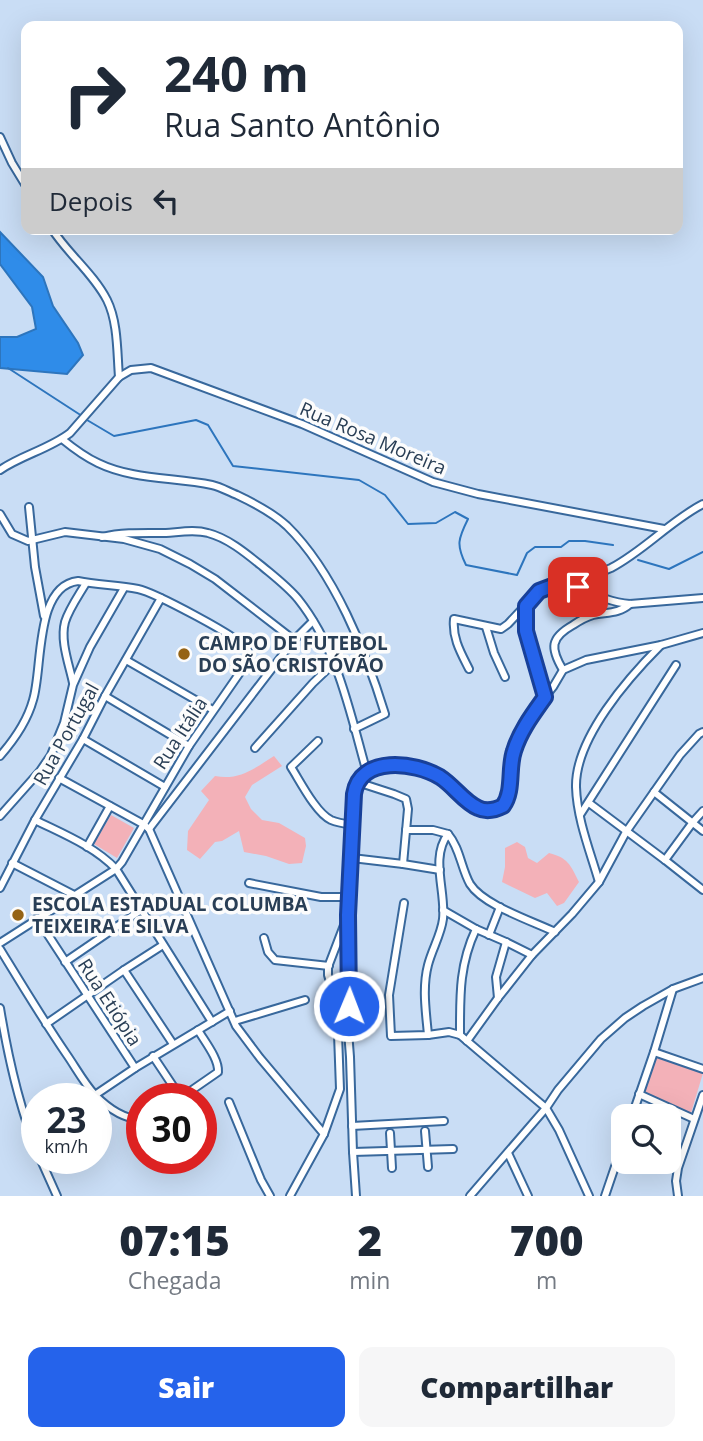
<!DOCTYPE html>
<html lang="pt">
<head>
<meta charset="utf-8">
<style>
	:root { --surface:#fff; --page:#f6f6f7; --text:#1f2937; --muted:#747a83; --accent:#2563eb }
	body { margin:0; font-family:"Open Sans",sans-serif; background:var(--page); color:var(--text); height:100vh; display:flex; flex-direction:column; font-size:26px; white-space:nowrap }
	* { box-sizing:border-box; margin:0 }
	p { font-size:23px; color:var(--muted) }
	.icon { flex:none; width:38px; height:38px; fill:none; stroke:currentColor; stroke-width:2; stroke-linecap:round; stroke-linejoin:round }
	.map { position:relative; height:1196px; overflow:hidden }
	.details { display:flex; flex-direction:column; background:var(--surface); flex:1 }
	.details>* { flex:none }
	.guide { position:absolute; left:21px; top:21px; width:662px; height:214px; border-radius:14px; box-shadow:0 7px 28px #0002; background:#fff; color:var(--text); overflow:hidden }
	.fabs { position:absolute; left:611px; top:1104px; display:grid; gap:14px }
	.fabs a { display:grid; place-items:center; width:70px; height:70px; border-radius:14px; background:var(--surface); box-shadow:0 7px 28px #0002; font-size:35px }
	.speed { position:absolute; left:21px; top:1083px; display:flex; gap:14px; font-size:35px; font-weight:700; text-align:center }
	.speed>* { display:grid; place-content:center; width:91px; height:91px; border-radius:50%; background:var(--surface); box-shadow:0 7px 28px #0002; line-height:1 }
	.speed small { font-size:18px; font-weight:400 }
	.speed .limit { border:10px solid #d22; background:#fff; color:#111 }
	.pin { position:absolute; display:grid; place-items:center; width:60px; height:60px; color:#fff; margin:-30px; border-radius:14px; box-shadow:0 4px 10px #0006 }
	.me { position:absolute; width:77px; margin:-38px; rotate:1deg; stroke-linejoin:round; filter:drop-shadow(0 0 5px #0008) }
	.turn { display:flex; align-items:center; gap:24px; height:147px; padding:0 28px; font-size:32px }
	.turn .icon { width:91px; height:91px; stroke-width:2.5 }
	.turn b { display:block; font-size:49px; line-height:60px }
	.then { display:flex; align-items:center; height:66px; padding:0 28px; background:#0003; gap:14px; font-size:26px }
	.eta { display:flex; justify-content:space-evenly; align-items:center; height:119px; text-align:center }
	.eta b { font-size:42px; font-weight:800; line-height:49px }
	.action { display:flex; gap:14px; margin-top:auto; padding:14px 28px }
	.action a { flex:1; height:80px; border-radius:14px; background:var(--accent); color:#fff; font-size:28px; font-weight:800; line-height:80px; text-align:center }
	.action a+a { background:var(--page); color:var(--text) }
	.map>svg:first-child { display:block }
	.green { fill:#f3b1b8 }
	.water { fill:#2f8ce9; stroke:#2d75bd; stroke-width:2 }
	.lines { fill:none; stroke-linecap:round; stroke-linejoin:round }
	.stream { stroke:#2d75bd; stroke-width:2 }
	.street-casing { stroke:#38689c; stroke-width:10 }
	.street { stroke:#fff; stroke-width:6 }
	.route-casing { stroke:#184099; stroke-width:18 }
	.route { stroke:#2563eb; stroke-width:12 }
	.poi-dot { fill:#956315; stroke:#fcfcfc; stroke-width:2.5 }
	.labels { text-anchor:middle; stroke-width:7; stroke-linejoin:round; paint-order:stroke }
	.street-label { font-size:19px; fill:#293e55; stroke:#fcfcfc }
	.poi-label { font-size:19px; font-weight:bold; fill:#293e55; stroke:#fcfcfc; text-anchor:start }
</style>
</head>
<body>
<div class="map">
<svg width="703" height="1196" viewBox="0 0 703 1196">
	<rect width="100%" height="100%" fill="#c9ddf5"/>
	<!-- green -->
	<g class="green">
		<path d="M274 756 282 766 252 785 245 797 251 809 262 820 279 823 305 838 306 846 302 863 289 864 266 856 244 852 239 831 222 841 215 842 200 859 187 850 188 831 209 800 201 791 215 776C239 781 255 768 274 756Z"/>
		<polygon points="111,815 134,828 117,858 94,844"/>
		<path d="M517 842 525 847 528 858 537 863 549 853C568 858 570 864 579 882L564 903 557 906 547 893 535 898 502 882 505 867V848Z"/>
		<polygon points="657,1054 703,1073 691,1113 644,1093"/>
	</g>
	<!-- water -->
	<polygon class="water" points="0,232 43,277 53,306 78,343 83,355 67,374 0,368 0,337 17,337 36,329 32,307 0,264"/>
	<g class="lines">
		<!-- stream -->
		<g class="stream">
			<polyline points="8,368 82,416"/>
			<path d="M87 420 114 436 196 420 208 425 233 466 359 480 385 495 408 524 436 523 455 512 468 519C458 539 456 545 466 565L517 575 527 553 535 547H561L569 541H585L613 545"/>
			<polyline points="638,560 669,569 703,552"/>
		</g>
		<defs>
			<g id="street">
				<polyline points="0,137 12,163 26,186"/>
				<path d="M52 229C68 254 93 273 107 300 118 322 117 352 119 377"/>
				<path d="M62 439C73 448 85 457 98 463 133 480 174 477 212 485 221 487 229 492 237 495 254 503 273 513 287 526 334 572 366 652 385 714L354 729"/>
				<path d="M0 470C22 455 49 449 70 433L119 377 131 370 151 368 302 424 433 482 478 494 664 529"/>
				<polyline points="29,507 35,567 44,616"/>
				<polyline points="0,514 12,534 28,541 65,532 124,539 160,549 190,564 215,579 294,640"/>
				<path d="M102 537C123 532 144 533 166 533 180 532 195 529 208 533 228 538 247 554 263 567 275 577 288 587 298 599 338 649 350 713 367 773"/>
				<path d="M563 582C579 578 596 575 611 568 645 550 670 521 703 504"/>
				<polyline points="486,627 494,653 505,677"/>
				<polyline points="126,660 213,710"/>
				<path d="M469 669C461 653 452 638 454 619L501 629 508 624 539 591 563 582C585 590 606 602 630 604L703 598"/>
				<path d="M563 670C550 648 550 638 573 625 579 621 586 617 593 615 606 612 619 614 630 604"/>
				<path d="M73 683C69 664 60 641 65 622 69 609 79 595 86 583"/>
				<polyline points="105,696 189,746"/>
				<polyline points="545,697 553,687 563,670 586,660 661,645 703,633"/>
				<polyline points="83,739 165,787"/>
				<path d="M318 741 291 767C300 781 316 813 331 820 338 823 346 824 353 825"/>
				<polyline points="255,748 313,683 334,663"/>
				<path d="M0 756C14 740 27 722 33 700 43 669 34 586 78 581 98 585 118 585 138 589 153 592 242 638 248 650 250 655 249 656 248 661L189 746 122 862 116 869 212 1022"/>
				<polyline points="59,778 143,824 149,829 236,1026 260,1058 324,1134"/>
				<polyline points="357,782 394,794 406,799 408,809 403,864"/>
				<polyline points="654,792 703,831"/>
				<polyline points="589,803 665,860 703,890"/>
				<polyline points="580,815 676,665"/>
				<polyline points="0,816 40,771 51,755 64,723 73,685 90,647 124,588"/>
				<polyline points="149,829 294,640 313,621"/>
				<path d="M406 830H433L448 834C460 848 461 868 470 884 483 905 532 921 555 932"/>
				<polyline points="87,847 110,806"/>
				<polyline points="352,858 403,864 440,870"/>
				<polyline points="665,860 693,822 703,811"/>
				<polyline points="12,863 74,895"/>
				<path d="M599 882C590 851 577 819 576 787 575 738 629 677 661 645"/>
				<polyline points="249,883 321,897 349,897"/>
				<polyline points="0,888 35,820 83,739 105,696 161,598"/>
				<polyline points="404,903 389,995 391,1036 428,1035 449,1032 460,1035"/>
				<polyline points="443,910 476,929 506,942 532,955"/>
				<polyline points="37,918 135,1068"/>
				<path d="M476 929C459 965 460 996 460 1035L546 1108 559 1130 589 1196"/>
				<polyline points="489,935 500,907"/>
				<polyline points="264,938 268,952 275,960 329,966"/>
				<path d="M0 943 116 869C94 846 63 834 35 820"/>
				<path d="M0 949C22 985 43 1020 67 1055 76 1068 84 1083 95 1095 107 1107 124 1120 142 1119"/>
				<polyline points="65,962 141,910"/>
				<polyline points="124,970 173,1044"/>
				<polyline points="498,998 496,977 506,942"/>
				<path d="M0 1008C8 1057 18 1104 37 1151"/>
				<polyline points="235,1021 305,1000"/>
				<polyline points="46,1024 124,970 163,945"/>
				<path d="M428 1035C426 1012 422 988 428 965 432 949 441 935 443 919 446 891 430 858 448 834"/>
				<polyline points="467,1041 498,998 532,955 572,914 599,882 626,832 680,755 699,734 703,732"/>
				<polyline points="654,1052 703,1069"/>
				<polyline points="153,1056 181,1098"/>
				<polyline points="639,1094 694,1119"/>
				<polyline points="95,1095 135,1068 230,1011"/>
				<path d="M179 1099 218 1072C219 1059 205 1042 198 1030"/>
				<polyline points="229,1102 261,1180 270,1196"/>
				<polyline points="632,1116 654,1052 673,989"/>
				<polyline points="352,1126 444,1121"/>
				<polyline points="425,1131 428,1167"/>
				<polyline points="390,1133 392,1168"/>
				<polyline points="353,1152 453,1149"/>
				<polyline points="508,1153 528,1196"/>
				<polyline points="40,1158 57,1196"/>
				<polyline points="290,1196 324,1134 340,1089 337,1006 328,975 328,967 346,920"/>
				<path d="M356 1196 353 1152 350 1057 348 1031 350 956 348 915 355 786C374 754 423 764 448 783 458 790 466 803 477 808 486 812 495 811 503 806 514 791 509 768 514 751 520 731 533 714 545 697L526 631V606"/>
				<polyline points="470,1196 546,1108 558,1090 601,1039 625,1018 643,1006 673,989 703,978"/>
				<polyline points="605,1196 623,1143"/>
				<polyline points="678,1196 676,1181 678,1168 703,1095"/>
			</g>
		</defs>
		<!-- street casing -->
		<use href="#street" class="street-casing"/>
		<!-- street -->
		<use href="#street" class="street"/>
	</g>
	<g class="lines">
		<defs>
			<path id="route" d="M349 1006 348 915 354 794C360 755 415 762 440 777 454 786 464 802 478 808 486 812 495 810 503 806 514 791 508 768 514 751 520 731 533 714 545 697L526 631V606L539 591 563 582 578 587"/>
		</defs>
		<!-- route casing -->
		<use href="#route" class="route-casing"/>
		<!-- route -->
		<use href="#route" class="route"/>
	</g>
	<!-- markers -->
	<g class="poi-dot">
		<circle cx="184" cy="654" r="7"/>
		<circle cx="18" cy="915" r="7"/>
	</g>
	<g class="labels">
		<!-- street labels -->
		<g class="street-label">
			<text transform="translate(373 438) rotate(23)" y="7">Rua Rosa Moreira</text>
			<text transform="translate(180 733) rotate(-57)" y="7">Rua Itália</text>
			<text transform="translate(66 734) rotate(-61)" y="7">Rua Portugal</text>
			<text transform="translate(110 1002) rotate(57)" y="7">Rua Etiópia</text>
		</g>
		<!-- poi labels -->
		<g class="poi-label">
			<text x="198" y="650">CAMPO DE FUTEBOL<tspan x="198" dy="22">DO SÃO CRISTÓVÃO</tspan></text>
			<text x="32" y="911">ESCOLA ESTADUAL COLUMBA<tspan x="32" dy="22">TEIXEIRA E SILVA</tspan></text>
		</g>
	</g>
</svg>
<div class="fabs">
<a><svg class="icon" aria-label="search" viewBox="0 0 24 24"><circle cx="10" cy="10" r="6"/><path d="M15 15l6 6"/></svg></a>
</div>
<div class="speed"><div>23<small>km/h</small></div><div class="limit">30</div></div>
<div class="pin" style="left:578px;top:587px;background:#d93025"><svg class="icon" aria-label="arrive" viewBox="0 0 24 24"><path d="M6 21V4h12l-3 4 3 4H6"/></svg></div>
<svg class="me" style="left:349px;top:1006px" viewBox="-20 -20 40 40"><circle r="17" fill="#2563eb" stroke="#fff" stroke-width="3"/><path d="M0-11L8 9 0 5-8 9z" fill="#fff"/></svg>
<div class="guide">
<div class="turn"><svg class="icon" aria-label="right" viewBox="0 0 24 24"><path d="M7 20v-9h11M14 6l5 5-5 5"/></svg><div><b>240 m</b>Rua Santo Antônio</div></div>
<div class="then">Depois<svg class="icon" aria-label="left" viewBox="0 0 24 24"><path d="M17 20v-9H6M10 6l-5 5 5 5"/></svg></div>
</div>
</div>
<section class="details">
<div class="eta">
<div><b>07:15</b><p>Chegada</p></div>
<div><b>2</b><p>min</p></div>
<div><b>700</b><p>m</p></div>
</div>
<div class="action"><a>Sair</a><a>Compartilhar</a></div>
</section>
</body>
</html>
